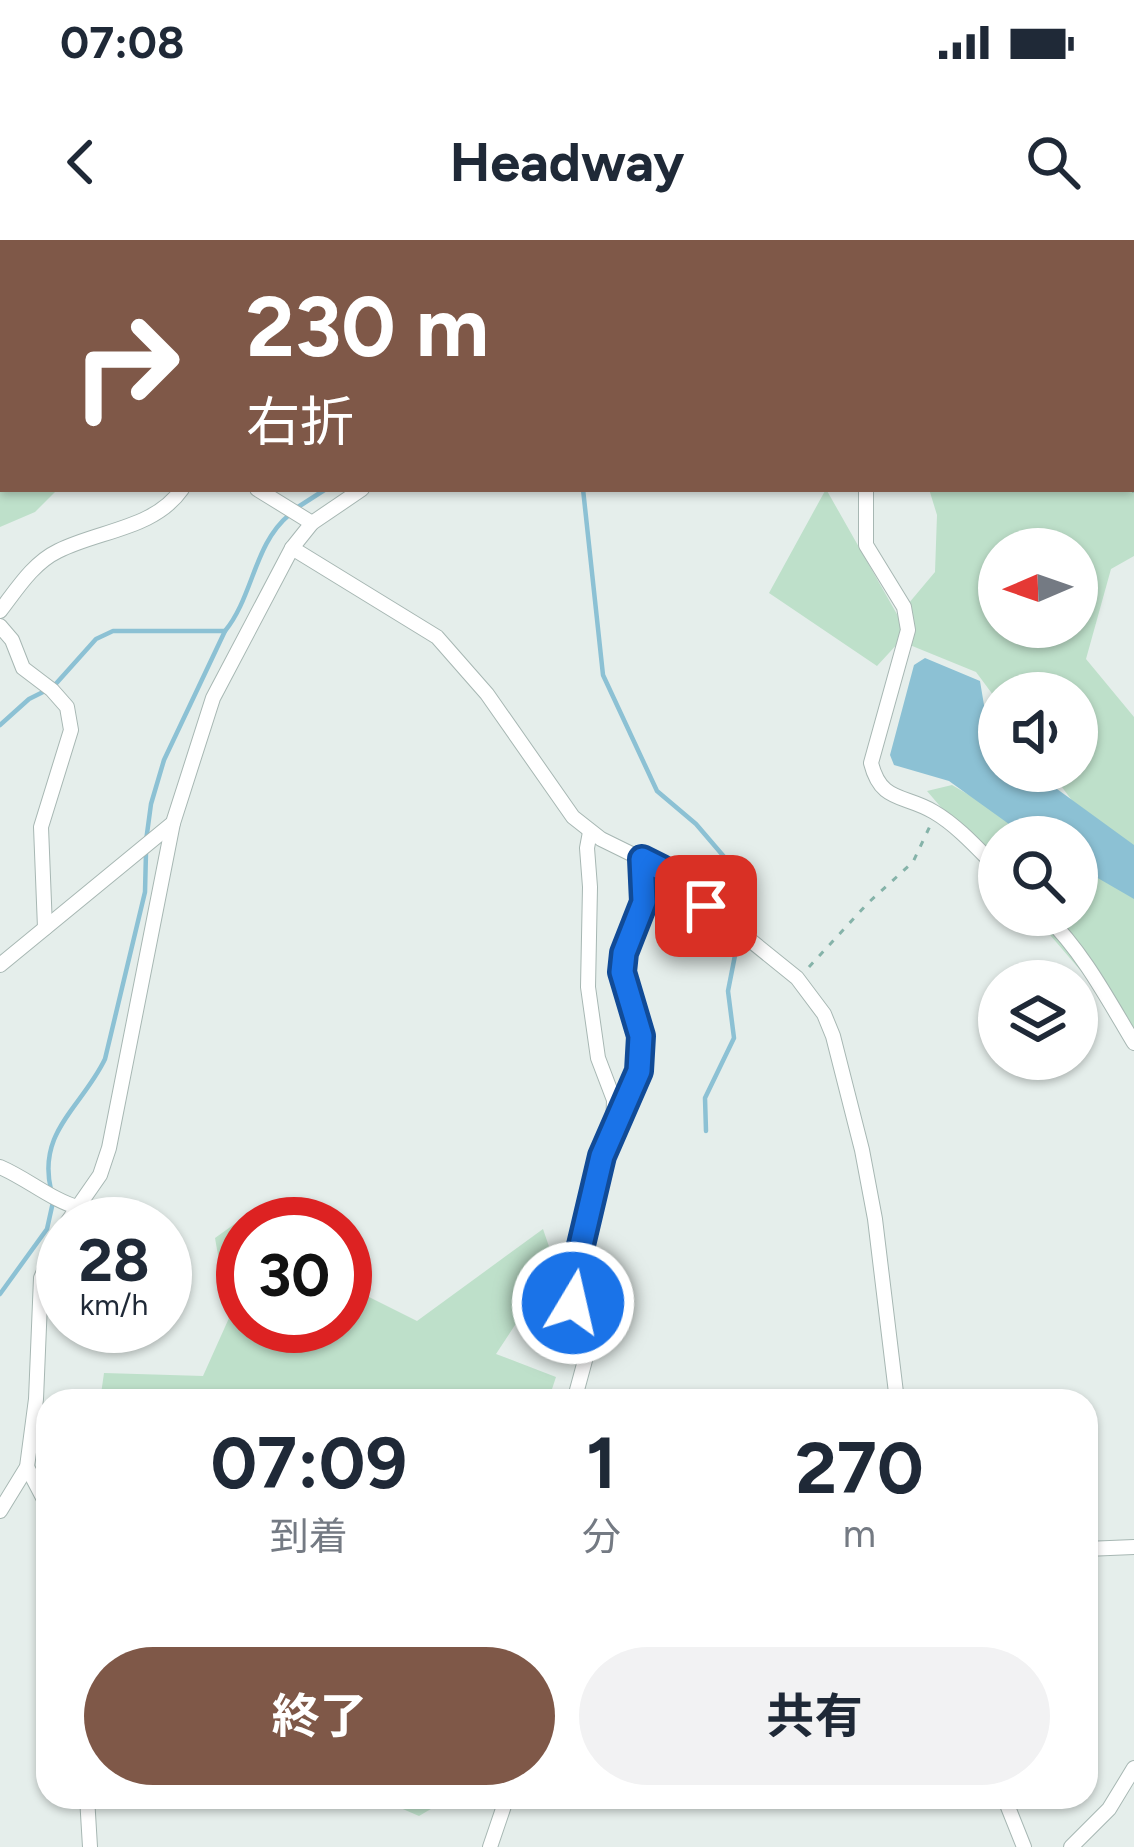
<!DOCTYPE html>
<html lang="ja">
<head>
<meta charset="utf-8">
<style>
	:root { --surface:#fff; --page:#f2f2f3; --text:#1f2937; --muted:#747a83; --accent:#7f5848 }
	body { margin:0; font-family:Figtree,"Noto Sans JP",sans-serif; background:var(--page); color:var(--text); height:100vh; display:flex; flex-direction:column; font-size:45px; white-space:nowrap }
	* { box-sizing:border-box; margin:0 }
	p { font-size:39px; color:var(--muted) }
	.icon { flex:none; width:66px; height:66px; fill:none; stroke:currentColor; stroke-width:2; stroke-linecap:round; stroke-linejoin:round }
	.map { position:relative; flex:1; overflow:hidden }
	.side { position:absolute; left:36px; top:1149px; width:1062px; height:420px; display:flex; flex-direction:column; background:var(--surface); border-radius:36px; box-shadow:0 3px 9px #0004 }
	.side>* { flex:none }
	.banner { position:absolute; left:0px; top:0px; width:1134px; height:252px; box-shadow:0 3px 9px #0004; background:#7f5848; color:#fff; overflow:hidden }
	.needle { width:78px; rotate:268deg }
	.buttons { position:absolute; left:978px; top:288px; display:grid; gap:24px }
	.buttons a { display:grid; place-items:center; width:120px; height:120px; border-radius:50%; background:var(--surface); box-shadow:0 3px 9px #0004; font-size:60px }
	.speed { position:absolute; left:36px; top:957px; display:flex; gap:24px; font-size:60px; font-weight:700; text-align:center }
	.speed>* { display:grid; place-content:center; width:156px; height:156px; border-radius:50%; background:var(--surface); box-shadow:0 3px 9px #0004; line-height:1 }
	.speed small { font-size:30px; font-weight:400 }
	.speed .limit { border:18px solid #d22; background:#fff; color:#111 }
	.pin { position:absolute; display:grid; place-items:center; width:102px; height:102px; color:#fff; margin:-51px; border-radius:24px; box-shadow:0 6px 18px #0006 }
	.me { position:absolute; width:132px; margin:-66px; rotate:9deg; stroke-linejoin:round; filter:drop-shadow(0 0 9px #0008) }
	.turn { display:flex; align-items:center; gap:42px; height:252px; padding:0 48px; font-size:54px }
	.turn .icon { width:156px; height:156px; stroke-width:2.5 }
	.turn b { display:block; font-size:84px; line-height:102px }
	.eta { display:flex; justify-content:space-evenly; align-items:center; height:204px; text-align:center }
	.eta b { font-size:72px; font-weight:700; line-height:84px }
	.action { display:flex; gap:24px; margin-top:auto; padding:24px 48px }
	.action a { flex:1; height:138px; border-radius:72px; background:var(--accent); color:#fff; font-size:48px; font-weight:700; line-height:138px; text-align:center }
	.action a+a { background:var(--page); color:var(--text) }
	.status { display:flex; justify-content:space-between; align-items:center; height:84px; padding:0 60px; background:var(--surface); direction:ltr }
	.status svg { height:33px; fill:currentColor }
	header { display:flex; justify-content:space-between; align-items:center; height:156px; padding:0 48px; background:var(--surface); font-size:54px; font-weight:700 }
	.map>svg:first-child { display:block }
	.green { fill:#bee0ca; fill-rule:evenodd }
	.water { fill:#8cc1d4 }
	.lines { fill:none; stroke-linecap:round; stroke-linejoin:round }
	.stream { stroke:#8cc1d4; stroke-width:4.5 }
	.minor-casing { stroke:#a7b7b3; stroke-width:16 }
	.path { stroke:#85b3a9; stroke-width:3; stroke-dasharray:6 9; stroke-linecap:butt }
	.minor { stroke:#fff; stroke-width:14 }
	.route-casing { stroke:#114b97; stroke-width:30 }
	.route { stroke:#1a73e8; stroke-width:21 }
</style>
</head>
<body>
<div class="status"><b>07:08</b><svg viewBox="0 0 49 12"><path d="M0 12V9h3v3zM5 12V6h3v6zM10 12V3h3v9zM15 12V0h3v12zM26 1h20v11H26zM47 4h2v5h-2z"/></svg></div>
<header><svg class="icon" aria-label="back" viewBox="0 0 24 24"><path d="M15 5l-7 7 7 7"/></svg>Headway<svg class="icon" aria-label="search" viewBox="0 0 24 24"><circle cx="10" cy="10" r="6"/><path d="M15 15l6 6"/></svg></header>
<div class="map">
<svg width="1134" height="1607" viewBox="0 0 1134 1607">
	<rect width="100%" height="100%" fill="#e5eeeb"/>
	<!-- green -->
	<g class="green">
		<polygon points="0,0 185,0 3,3 3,249 58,249 35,272 0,287"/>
		<path d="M1134 55V316L1111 329 1086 419 1134 477V617L1076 566 1050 531H1077V453H999V463L976 432 900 401 877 426 769 353 826 249 898 376 935 332 937 275 929 249H1131ZM999 309H1077V387H999Z"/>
		<polygon points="952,545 1041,597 999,597 999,635 927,551"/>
		<polygon points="1077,618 1134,651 1134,793 1033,675 1077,675"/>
		<polygon points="254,970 268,984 243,984 243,1086 345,1086 345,1045 417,1081 543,989 555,1024 496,1114 556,1137 548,1161 100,1161 104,1133 203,1136 229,1078 215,998"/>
		<polygon points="375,1557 451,1557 419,1576"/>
	</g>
	<!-- water -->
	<polygon class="water" points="925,418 980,441 984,465 999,482 999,531 1041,531 1057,549 1134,605 1134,659 1077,626 1077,597 1027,597 949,541 894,525 890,515 914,425"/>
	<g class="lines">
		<!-- stream -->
		<g class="stream">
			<polyline points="570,0 571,3"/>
			<polyline points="583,249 603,435 657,551 696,584 726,619 737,643 739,684"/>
			<polyline points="298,267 326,249"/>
			<polyline points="0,485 29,459 53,447 96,399 113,391 225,391"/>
			<path d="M146 601 151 564 164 520 225 391C253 357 254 304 289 275"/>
			<polyline points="706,891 705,858 734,798 728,751 739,695"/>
			<path d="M51 950C37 891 82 867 105 819L145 652 146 612"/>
			<polyline points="0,1054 47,989 53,962"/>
		</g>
		<defs>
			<g id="minor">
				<polyline points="582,0 582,3"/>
				<polyline points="390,3 391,0"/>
				<polyline points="657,3 659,0"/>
				<polyline points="1103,3 1104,0"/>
				<polyline points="257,249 312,283"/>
				<path d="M866 249V305L904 367 908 390 871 523C881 563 904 554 934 572 958 586 980 611 999 630"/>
				<polyline points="292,308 437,397 487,454 573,577 601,599 662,629 797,738 824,774 833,796 862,910 875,979 897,1161"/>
				<path d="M0 371C17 349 33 323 58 311 100 290 154 289 182 249"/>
				<polyline points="0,386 12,400 23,428 52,450 67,467 71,490 41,587 45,688"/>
				<path d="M1045 675C1083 712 1107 758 1134 803"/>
				<polyline points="0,725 173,583 213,458 292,308 312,283 362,249"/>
				<polyline points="616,883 639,831 641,815 635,771 622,732 624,713 643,662 642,619"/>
				<path d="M0 927C28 939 51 960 80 968"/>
				<polyline points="66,984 100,935 109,908 173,583"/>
				<polyline points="574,1161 587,1113 573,1063 573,1039 602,915 613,888 614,860 598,818 588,747 590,647 587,608 590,592"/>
				<polyline points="27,1227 48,1267"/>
				<polyline points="0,1271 27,1227 36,1159 41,1038 63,988"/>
				<polyline points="1086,1309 1134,1307"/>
				<polyline points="87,1557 90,1607"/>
				<polyline points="1004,1557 1024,1607"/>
				<polyline points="490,1607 507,1557"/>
				<polyline points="1071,1607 1109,1569 1134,1528"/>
			</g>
		</defs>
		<!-- minor casing -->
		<use href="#minor" class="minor-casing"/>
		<!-- path -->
		<g class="path">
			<polyline points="818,3 819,0"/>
			<polyline points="1131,249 1134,252"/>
			<polyline points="809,727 868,663 913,622 930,586"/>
		</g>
		<!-- minor -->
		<use href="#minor" class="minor"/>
	</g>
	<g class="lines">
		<defs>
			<polyline id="route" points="573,1063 573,1039 602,916 639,831 641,796 622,732 624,713 644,662 642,619 662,629 706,666"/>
		</defs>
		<!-- route casing -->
		<use href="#route" class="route-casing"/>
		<!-- route -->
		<use href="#route" class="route"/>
	</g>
</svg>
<div class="buttons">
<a><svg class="needle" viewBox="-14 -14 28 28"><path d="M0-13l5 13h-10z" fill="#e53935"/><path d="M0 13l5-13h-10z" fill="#747a83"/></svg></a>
<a><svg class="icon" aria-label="sound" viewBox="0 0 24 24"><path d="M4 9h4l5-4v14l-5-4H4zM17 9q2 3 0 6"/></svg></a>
<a><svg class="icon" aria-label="search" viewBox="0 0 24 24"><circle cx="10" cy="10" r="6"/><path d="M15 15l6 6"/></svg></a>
<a><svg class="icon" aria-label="layers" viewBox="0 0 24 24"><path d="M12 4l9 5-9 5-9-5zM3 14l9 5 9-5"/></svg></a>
</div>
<div class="speed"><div>28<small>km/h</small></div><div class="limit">30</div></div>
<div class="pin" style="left:706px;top:666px;background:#d93025"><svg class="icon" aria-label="arrive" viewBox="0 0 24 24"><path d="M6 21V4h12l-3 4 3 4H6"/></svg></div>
<svg class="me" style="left:573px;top:1063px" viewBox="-20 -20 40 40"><circle r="17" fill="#1a73e8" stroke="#fff" stroke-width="3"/><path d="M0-11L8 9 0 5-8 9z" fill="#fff"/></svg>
<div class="banner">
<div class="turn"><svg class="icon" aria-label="right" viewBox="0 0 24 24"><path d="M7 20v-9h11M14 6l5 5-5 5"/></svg><div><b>230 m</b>右折</div></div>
</div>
<section class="side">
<div class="eta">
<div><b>07:09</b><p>到着</p></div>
<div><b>1</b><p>分</p></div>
<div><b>270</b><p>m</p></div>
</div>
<div class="action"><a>終了</a><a>共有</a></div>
</section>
</div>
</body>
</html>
